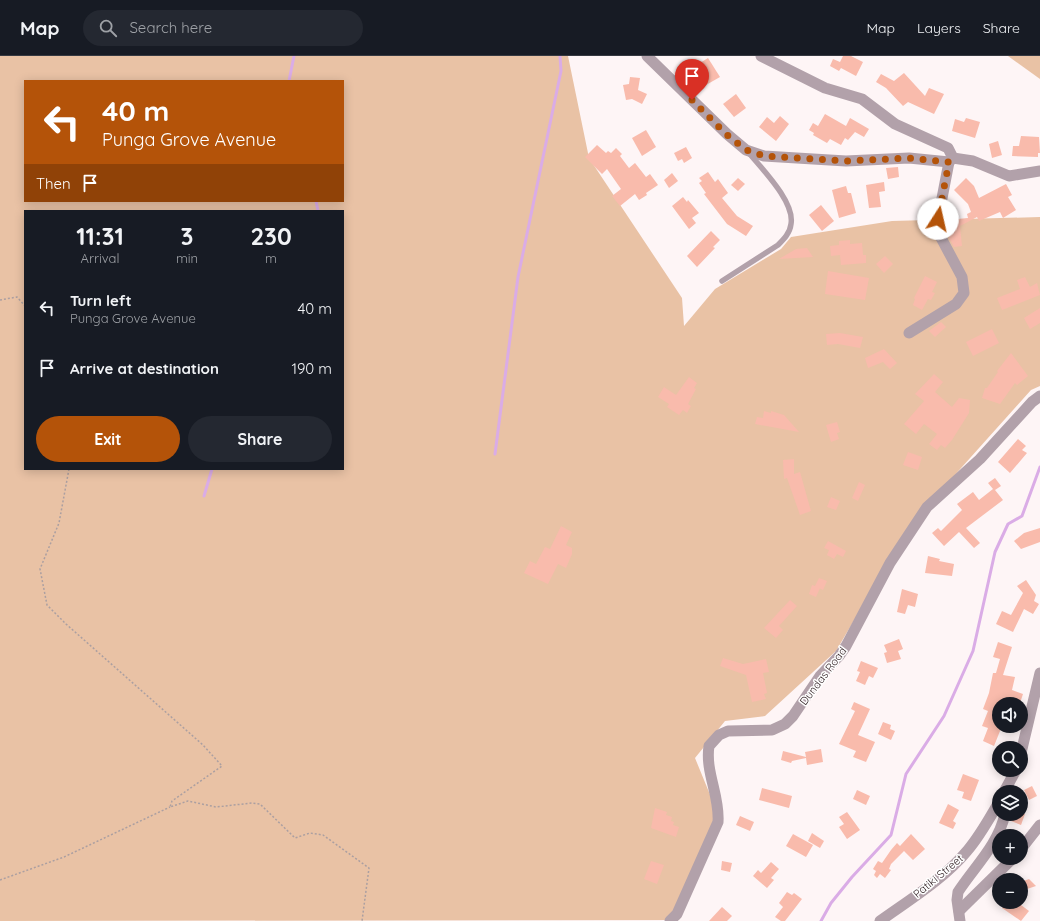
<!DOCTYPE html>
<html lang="en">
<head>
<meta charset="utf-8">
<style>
	:root { --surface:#171b24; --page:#242831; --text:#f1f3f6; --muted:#9ea1a6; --line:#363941; --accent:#b45309 }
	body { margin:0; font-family:Quicksand,sans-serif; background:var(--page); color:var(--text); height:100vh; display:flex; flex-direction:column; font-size:15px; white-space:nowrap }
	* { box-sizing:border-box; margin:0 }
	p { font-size:13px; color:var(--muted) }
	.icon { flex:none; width:22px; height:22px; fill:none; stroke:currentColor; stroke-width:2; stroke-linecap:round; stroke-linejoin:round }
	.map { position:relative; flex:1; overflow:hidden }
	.sheet { position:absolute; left:24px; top:154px; width:320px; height:260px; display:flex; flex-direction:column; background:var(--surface); border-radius:0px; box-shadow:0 2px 10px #0003 }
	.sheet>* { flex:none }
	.banner { position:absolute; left:24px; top:24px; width:320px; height:122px; border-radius:0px; box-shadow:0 2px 10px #0003; background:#b45309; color:#fff; overflow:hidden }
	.controls { position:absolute; left:992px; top:641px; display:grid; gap:8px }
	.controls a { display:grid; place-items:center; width:36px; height:36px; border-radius:50%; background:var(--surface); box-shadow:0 2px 10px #0003; font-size:20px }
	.pin { position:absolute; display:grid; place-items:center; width:34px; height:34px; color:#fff; margin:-41px -17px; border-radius:50% 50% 50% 0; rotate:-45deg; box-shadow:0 0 4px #0007 }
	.pin .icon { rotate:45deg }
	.me { position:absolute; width:44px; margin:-22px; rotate:10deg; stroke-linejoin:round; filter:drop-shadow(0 0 3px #0008) }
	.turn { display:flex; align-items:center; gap:14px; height:84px; padding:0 12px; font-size:18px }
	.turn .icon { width:52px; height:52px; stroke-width:2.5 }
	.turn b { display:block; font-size:28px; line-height:34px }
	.then { display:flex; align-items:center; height:38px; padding:0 12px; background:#0003; gap:8px; font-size:15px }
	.eta { display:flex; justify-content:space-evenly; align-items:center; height:68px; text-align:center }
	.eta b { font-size:24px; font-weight:700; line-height:28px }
	.button { display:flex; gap:8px; margin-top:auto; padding:8px 12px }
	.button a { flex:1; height:46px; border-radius:24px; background:var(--accent); color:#fff; font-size:16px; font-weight:700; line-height:46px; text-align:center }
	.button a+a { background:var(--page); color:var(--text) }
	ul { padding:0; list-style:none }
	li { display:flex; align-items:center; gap:12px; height:60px; padding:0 12px }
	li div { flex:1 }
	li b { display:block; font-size:15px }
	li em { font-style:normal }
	header { display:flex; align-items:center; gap:24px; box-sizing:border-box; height:56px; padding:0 20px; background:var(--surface); border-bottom:1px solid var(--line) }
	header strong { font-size:19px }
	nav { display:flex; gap:22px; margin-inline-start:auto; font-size:14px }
	.search { width:280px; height:36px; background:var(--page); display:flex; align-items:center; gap:10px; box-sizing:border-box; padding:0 14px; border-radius:22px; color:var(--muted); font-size:15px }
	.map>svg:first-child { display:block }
	.green { fill:#e9c2a5; fill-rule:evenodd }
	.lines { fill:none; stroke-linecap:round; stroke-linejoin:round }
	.stream { stroke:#daace6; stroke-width:3 }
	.building { fill:#f9bbac }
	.path { stroke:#ab9fa1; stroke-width:1.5; stroke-dasharray:2 2; stroke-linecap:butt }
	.service { stroke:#b2a1aa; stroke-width:5.5 }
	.minor { stroke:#b2a1aa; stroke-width:11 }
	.route { stroke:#b45309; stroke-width:7; stroke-dasharray:0 12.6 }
	.labels { text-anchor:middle; stroke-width:3; stroke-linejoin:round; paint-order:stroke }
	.street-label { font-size:11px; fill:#322225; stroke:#fff }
</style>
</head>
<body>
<header>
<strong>Map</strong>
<div class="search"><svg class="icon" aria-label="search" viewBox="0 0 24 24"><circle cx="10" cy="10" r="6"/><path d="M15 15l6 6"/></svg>Search here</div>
<nav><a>Map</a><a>Layers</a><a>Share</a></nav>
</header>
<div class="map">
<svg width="1040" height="865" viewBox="0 0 1040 865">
	<rect width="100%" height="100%" fill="#fef5f6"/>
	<!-- green -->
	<g class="green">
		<path d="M0 0H568L589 102 682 242 684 270 715 233 781 193 791 181 892 165 1040 161V330L1031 334 910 469 836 595 765 660 725 665 695 702 720 763 679 864 0 865ZM25 25H343V145H25ZM25 155H343V413H25Z"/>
		<polygon points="1008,0 1040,0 1040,23"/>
	</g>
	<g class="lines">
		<!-- stream -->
		<g class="stream">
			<polyline points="289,25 294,0"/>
			<polyline points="316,145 318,155"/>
			<polyline points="495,398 518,221 561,15 560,0"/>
			<polyline points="204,440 212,413"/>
			<polyline points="821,865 831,847 852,821 891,779 906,718 944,660 973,595 995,496 1008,468 1022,460 1040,411"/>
		</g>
	</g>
	<!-- building -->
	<g class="building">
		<polygon points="843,0 851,0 863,6 856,20 841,12 839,15 830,10 833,3 840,6"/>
		<polygon points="708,2 720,21 706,29 695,10"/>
		<polygon points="904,17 925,40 929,32 944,38 934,58 908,46 903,50 886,32 876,26 881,18 894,25"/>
		<polygon points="630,21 640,22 638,34 647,38 642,48 632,43 626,44 623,29 629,28"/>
		<polygon points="736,38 746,52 734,61 723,48"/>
		<polygon points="825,58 846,70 850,62 869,73 864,81 855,76 848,84 845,82 841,89 830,83 827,87 813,79 814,77 809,74 813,67 818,70"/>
		<polygon points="780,60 789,68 776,85 759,71 767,61 774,67"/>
		<polygon points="966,62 980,66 975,82 952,75 955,63 964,66"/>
		<polygon points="646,74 656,91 642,100 632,82"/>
		<polygon points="1021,80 1039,81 1040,97 1038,97 1038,101 1012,100 1013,90 1019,90"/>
		<polygon points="998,85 1002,99 992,102 989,88"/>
		<polygon points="597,89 606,97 608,95 611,97 616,92 622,98 620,100 629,112 635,107 646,121 650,118 658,129 646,137 647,139 639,144 635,138 620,150 612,140 621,133 607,113 602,118 585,101"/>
		<polygon points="686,91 692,102 684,107 682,103 678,105 674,97"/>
		<polygon points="898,111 899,121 888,123 886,112"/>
		<polygon points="708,116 715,126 718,123 728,137 722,142 737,160 753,170 746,180 727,168 704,138 706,137 699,127 702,125 699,122"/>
		<polygon points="672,117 678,125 669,132 664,124"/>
		<polygon points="738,122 745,128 738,135 731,129"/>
		<polygon points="966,122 974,130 979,142 1006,128 1012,139 1008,141 1016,154 1003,162 1000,156 979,165 977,161 960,170 962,190 954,191 949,182 947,164 968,162 967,158 971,156 968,148 954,134"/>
		<polygon points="884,126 885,135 879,136 881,151 869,152 866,129"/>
		<polygon points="846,130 848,137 851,137 856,157 839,162 832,134"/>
		<polygon points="683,141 687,146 688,144 699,157 692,162 696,167 689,173 672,150"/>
		<polygon points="821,149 834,165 822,175 809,159"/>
		<polygon points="711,175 720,184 713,191 715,192 697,211 687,200"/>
		<polygon points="850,184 850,188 862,187 863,199 866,199 866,207 841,209 840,199 831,200 830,190 839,189 839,185"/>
		<polygon points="807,192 813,201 779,203 796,193"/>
		<polygon points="885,200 893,208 884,217 876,208"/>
		<polygon points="828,215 869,222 865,244 825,238"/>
		<polygon points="925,220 937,226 932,236 935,237 931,244 928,243 922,254 913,249 915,243 914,242"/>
		<polygon points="1025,221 1030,231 1037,227 1040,239 1002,254 997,242 1020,233 1017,224"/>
		<polygon points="1040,252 1040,267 1030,273 1024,262"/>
		<polygon points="941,266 946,271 935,281 929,275"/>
		<polygon points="992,273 999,287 973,300 966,286"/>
		<polygon points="840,277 863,281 860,292 838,288 827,289 826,278"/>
		<polygon points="884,293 897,307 890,313 883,306 868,312 865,302"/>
		<polygon points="1011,297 1028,320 1017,329 1015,327 1000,348 982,342 985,332 987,332 998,316 997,315"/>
		<polygon points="934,318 943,326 935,336 952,351 959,342 970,344 969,357 952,384 945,392 941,389 937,394 929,388 937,378 924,368 916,378 904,368 924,345 915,338"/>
		<polygon points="689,321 697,327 694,332 696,333 688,348 691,350 687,357 683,354 679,359 667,351 669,348 658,341 664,331 676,339"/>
		<polygon points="764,355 771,357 771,355 784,359 799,376 755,368 757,361 763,362"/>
		<polygon points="837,366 840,376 837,377 839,383 831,386 826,369"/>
		<polygon points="1018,383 1026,390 1022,394 1027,397 1010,417 998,406"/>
		<polygon points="908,396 922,401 918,414 903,409"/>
		<polygon points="794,403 794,418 800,416 811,455 800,459 787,422 784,423 783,404"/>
		<polygon points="995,422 1001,430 995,434 1003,444 966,472 980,487 974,492 959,476 944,490 932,477 938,472 941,475 962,454 957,448 973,436 979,444 993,433 988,427"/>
		<polygon points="859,426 865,429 858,445 852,442"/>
		<polygon points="831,441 840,445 836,454 827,451"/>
		<polygon points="561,470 572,476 566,489 572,492 572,498 566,512 558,508 548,528 524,517 530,505 536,508 545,491 550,493"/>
		<polygon points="1040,472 1040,486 1021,493 1014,485 1024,477"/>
		<polygon points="828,485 846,495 843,501 837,498 834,503 827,499 829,494 824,492"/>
		<polygon points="928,500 940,503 939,505 954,508 952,520 925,517"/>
		<polygon points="819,522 827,525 823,534 817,531 820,532 816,541 809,538 812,529 815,530"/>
		<polygon points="1026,524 1036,539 1034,545 1039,548 1033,558 1024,553 1013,576 996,568 1002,555 1011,559 1023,537 1017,530"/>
		<polygon points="902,533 918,538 915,551 908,549 905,558 897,556"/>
		<polygon points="790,544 797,550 779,570 783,574 776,582 764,572"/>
		<polygon points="899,583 903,593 898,595 901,603 887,607 884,597 887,596 884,589"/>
		<polygon points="998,586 1012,591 1003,619 1015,621 1012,634 1023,638 1020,647 1008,643 1006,648 999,648 999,670 1002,670 994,690 983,685 988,672 982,670 988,655 983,653 989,637 993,617 996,617 1000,603 993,601"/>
		<polygon points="723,602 743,608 766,603 769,616 763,617 767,637 764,638 766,643 752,646 746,619 720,610"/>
		<polygon points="861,605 878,612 873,622 869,620 865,629 856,625 860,616 857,615"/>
		<polygon points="854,646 870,653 858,679 875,686 866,706 853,701 856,695 839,688 855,655 851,653"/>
		<polygon points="883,666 891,669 890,673 895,675 891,684 878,678"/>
		<polygon points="821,693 823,706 807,709 806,702 792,705 791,707 781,704 783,695 806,701 805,696"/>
		<polygon points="963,718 979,724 971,745 962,742 964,736 957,734"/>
		<polygon points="1032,730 1037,740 1029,744 1024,734"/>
		<polygon points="762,732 792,740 789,752 759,744"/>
		<polygon points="857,734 870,740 866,749 853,743"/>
		<polygon points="948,748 959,754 953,765 956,767 953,773 939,767"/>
		<polygon points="655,752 667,756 666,759 672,761 671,765 674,766 673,769 679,771 676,781 651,772"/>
		<polygon points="847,756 860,774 847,783 839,771 844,768 839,761"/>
		<polygon points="1013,758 1025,758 1021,769 1011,765"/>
		<polygon points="740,760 754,766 750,775 736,769"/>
		<polygon points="812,777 824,785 820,792 808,785"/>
		<polygon points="793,778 813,789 806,801 786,790"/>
		<polygon points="911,778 925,793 913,804 904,795 891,808 889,813 891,814 885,822 880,818 877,822 874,819 876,815 873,813 878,805 882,807 891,794 897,787 900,790"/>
		<polygon points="651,805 664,809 657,828 644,823"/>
		<polygon points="722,805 732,807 730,816 721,814"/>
		<polygon points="771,806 779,813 771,822 774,824 767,832 753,820 758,814 761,817"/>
		<polygon points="1029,823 1036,830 1021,835 1021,826"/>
		<polygon points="787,836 792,839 794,837 802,843 785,865 781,865 775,861 783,851 779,847"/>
		<polygon points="1007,846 1017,846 1029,855 1021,865 1002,852"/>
		<polygon points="722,851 732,860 727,865 709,865"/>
	</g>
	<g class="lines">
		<!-- path -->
		<g class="path">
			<polyline points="0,244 17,241 25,250"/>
			<polyline points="69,413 59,467 40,513 47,549 66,568 203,689 222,710 172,745 170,751 188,745 216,751 252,747 260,748 295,782 310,777 323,779 369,812 362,865"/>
			<polyline points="0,824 64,801 170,751"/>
		</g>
		<!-- service -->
		<path class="service" d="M722 225 778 189C784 183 790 177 791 168 795 146 762 113 749 97"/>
		<!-- minor -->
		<g class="minor">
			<polyline points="647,0 727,78 746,94 764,100 846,105 909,102 949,106"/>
			<polyline points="761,0 825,32 862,43 895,68 948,92 953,102 949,106 938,163 939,178 962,221 964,237 956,248 909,277"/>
			<polyline points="953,102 973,105 1009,120 1040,115"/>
			<polyline points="1021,697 1040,617"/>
			<polyline points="1004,736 1016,714"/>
			<polyline points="1021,793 1040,769"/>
			<polyline points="959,855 1013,802"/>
			<path d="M670 865 677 858 718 766C720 740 705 716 709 690L719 679 728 675 772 674 785 668 793 660 820 620 839 600 846 590 890 507 927 451 980 403 1032 346 1040 340"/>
			<path d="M880 865C909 844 944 823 967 795 980 780 989 763 999 746"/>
			<path d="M960 865 957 844 958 836C975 810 998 789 1005 758"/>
		</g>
	</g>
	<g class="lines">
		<!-- route -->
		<polyline class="route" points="692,44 726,78 746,94 764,100 846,105 909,102 949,106 938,163"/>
	</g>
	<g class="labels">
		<!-- street labels -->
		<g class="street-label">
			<text transform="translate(823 620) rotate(-53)" y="4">Dundas Road</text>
			<text transform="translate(938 820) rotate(-40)" y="4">Patiki Street</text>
		</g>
	</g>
</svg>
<div class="controls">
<a><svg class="icon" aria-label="sound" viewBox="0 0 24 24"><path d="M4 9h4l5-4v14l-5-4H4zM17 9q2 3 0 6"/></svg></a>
<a><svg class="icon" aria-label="search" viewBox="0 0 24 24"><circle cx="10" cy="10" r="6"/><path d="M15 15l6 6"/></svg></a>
<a><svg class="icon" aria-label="layers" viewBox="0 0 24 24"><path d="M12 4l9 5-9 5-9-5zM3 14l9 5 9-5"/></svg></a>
<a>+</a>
<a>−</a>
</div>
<div class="pin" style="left:692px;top:44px;background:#d93025"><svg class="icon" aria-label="arrive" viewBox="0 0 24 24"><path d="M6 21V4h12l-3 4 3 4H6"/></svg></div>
<svg class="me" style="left:938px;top:163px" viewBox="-20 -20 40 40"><circle r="19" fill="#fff"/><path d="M0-13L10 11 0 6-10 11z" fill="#b45309"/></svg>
<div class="banner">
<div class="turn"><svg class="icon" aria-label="left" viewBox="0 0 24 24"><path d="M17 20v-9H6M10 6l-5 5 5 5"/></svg><div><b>40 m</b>Punga Grove Avenue</div></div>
<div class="then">Then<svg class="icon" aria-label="arrive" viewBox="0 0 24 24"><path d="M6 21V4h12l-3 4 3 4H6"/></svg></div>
</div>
<section class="sheet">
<div class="eta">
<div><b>11:31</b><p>Arrival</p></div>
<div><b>3</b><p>min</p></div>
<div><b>230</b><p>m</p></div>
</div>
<ul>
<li><svg class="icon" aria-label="left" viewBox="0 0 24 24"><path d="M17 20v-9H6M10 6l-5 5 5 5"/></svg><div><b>Turn left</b><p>Punga Grove Avenue</p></div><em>40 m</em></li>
<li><svg class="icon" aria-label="arrive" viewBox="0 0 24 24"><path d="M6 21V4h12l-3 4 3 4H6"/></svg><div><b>Arrive at destination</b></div><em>190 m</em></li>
</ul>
<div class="button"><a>Exit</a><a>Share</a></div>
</section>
</div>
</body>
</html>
